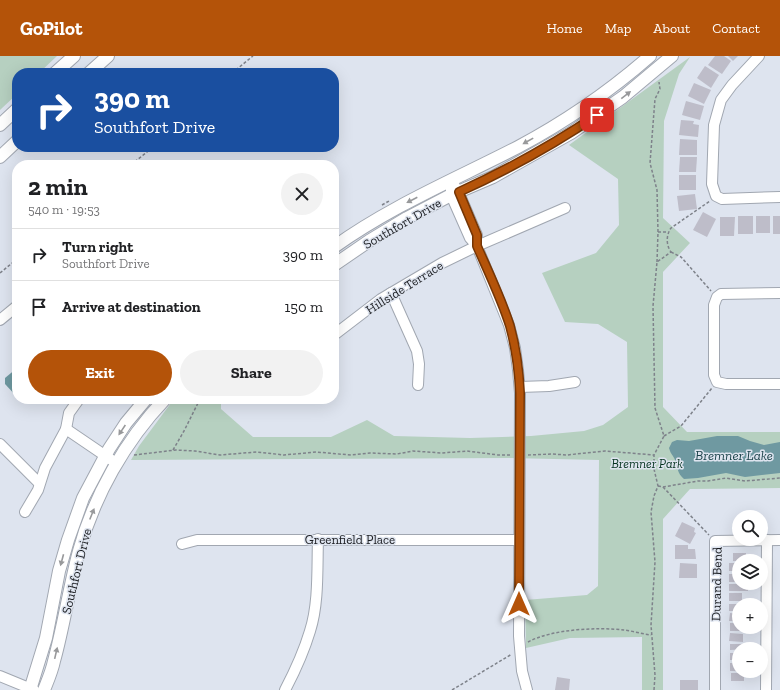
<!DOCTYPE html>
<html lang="en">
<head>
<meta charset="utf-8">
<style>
	:root { --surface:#fff; --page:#f2f2f2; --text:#202124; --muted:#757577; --line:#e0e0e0; --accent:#b45309 }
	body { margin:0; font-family:"Zilla Slab",serif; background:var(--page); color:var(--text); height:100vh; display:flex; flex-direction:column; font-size:15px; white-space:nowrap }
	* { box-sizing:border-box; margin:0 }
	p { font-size:13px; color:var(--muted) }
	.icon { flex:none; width:22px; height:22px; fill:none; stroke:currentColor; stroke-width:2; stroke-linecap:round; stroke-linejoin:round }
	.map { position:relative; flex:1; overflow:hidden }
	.sheet { position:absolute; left:12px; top:104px; width:327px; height:244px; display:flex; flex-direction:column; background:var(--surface); border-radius:16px; box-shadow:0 4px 16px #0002 }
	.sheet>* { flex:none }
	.hud { position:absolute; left:12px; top:12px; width:327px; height:84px; border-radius:16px; box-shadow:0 4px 16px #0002; background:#1a4fa0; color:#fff; overflow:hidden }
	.tools { position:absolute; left:732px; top:454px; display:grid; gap:8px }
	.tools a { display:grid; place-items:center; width:36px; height:36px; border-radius:50%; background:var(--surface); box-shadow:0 4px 16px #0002; font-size:20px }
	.pin { position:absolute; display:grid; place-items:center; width:34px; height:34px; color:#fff; margin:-17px; border-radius:8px; box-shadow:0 2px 6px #0006 }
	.me { position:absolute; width:44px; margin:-22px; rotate:0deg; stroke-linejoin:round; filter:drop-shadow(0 0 3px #0008) }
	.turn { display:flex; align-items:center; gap:14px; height:84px; padding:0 16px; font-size:18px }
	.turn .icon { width:52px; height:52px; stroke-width:2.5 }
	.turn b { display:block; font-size:28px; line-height:34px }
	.round { display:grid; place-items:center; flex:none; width:42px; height:42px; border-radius:21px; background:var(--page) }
	.headline { display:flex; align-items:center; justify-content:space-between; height:68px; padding:0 16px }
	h1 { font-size:24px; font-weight:700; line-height:30px }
	.action { display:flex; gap:8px; margin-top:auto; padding:8px 16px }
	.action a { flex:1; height:46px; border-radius:24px; background:var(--accent); color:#fff; font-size:16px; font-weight:700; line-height:46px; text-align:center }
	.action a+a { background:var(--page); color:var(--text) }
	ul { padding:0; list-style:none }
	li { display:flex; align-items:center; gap:12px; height:52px; padding:0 16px; border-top:1px solid var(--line) }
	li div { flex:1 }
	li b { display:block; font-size:15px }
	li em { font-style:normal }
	header { display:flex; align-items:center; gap:24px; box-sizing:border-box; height:56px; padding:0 20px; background:var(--accent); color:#fff }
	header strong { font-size:19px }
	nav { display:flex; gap:22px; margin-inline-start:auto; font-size:14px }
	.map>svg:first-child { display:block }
	.green { fill:#b6d0c0 }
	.water { fill:#6f99a1 }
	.building { fill:#bebdc9 }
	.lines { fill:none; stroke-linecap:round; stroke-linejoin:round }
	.minor-casing { stroke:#a1a7b1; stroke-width:12 }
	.major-casing { stroke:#a1a7b1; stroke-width:14 }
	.path { stroke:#7e828a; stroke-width:1.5; stroke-dasharray:3 2; stroke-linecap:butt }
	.minor { stroke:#fff; stroke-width:10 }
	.major { stroke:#fff; stroke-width:12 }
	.oneway { fill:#98999b }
	.route-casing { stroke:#753606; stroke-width:10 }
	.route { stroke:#b45309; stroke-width:7 }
	.labels { text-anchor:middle; stroke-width:3; stroke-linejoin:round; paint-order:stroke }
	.street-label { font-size:13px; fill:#1b1d21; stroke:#dee4ef }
	.park-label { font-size:13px; font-style:italic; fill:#03321e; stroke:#dee4ef }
	.water-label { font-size:14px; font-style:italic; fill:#173f47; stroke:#dee4ef }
</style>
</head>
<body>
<header>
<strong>GoPilot</strong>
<nav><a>Home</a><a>Map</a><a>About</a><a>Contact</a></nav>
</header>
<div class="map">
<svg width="780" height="634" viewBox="0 0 780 634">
	<rect width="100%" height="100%" fill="#dee4ef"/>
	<!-- green -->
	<g class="green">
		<polygon points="0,0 57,0 39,17 17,17 17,38 0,54"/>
		<polygon points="690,1 679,18 664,65 663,162 690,187 663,216 663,351 687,376 780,376 780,432 690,433 663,463 663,634 642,634 642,581 570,582 526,592 525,544 587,539 598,530 599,404 509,402 131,404 139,390 174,343 221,343 221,353 253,381 331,381 367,364 394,380 470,382 531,380 584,375 603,369 628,351 627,286 598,268 565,266 542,217 596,197 619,169 618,123 569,89"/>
	</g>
	<!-- water -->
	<g class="water">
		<polygon points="17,312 17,341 5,328 5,322"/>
		<path d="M717 380H738L750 385 764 389 780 386V417L745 421 726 417 698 422 684 423C677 417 678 412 675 404 673 399 671 399 669 392L672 386 677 384 689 385Z"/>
	</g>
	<!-- building -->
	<g class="building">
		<polygon points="715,0 724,0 731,5 722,18 708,9"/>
		<polygon points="728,0 738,0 733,5"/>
		<polygon points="705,10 719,19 711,32 697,22"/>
		<polygon points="694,27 711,34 704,48 688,40"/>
		<polygon points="686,45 704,50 700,64 682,59"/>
		<polygon points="681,64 694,65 693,68 699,69 698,81 679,79"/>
		<polygon points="680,83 697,84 697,99 679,99"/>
		<polygon points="680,101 697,101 696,116 679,116"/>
		<polygon points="261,105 264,108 266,106 269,109 255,109"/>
		<rect x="679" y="119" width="17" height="15"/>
		<polygon points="695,138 697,153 679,155 677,140"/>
		<polygon points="703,156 716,163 707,181 693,174"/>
		<rect x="738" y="160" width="15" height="18"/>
		<rect x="756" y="160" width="14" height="17"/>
		<rect x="773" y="160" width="7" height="18"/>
		<polygon points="720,161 735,161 734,180 720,180"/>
		<polygon points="682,466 695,472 694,476 696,477 690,488 675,480"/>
		<polygon points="675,489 688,489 688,493 695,493 696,503 675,503"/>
		<rect x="733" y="497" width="13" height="8"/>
		<polygon points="680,507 697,508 697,522 679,522"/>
		<rect x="729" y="507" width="10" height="8"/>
		<rect x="729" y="518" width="10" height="8"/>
		<rect x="729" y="528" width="19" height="7"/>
		<rect x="729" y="537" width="13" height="8"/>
		<polygon points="729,548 743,548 743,549 739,549 739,555 729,555"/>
		<polygon points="730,557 739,558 739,565 729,565"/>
		<polygon points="730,567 739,567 739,571 742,571 742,575 730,575"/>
		<polygon points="730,577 743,578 743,586 729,585"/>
		<polygon points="730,588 748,588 748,593 730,594"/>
		<rect x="730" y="597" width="9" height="7"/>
		<rect x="730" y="607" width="9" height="8"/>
		<rect x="731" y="617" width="13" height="8"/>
		<polygon points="557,621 570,623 569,634 555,634"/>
		<rect x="680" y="624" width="18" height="10"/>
	</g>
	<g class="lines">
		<defs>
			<g id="minor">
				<polyline points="759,0 732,29 721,44 714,69 712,128 716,140 722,143 780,141"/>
				<polyline points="454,129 459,137 477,179 477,190"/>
				<polyline points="451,133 451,139 470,182 477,190 509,269 515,292 518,314 520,337 519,580 522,615 527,634"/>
				<polyline points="391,237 417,295 419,308 418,329"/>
				<polyline points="780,237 721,238 717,241 714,249 714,319 717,326 726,328 780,328"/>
				<polyline points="0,264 17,250"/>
				<polyline points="334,279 381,243 442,207 477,190 565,152"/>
				<polyline points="520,331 549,330 575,326"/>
				<polyline points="66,373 116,407"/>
				<polyline points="0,388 39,427"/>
				<polyline points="25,456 38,434 45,412 66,373 69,357 79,343"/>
				<polyline points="182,488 197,484 519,484"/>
				<polyline points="0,620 34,634"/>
				<path d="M285 634C295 615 304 595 310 575 319 547 317 512 318 483"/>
				<polyline points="715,634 715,485 780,484"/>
				<polyline points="766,634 767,484"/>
			</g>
			<g id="major">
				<polyline points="55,17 74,0"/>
				<polyline points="89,17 108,0"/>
				<polyline points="0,69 17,53"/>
				<polyline points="0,101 17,85"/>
				<path d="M334 191C391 150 456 123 518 91 565 66 610 35 650 0"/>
				<polyline points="334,209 369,185 407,162 451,139 493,121 571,77 623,41 672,0"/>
				<polyline points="30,634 46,582 59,515 68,484 83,442 109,393 126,367 146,343"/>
				<path d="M44 634C48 624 52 615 54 605 64 569 69 532 79 495 94 440 125 385 165 343"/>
			</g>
		</defs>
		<!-- minor casing -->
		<use href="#minor" class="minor-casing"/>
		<!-- major casing -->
		<use href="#major" class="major-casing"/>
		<!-- path -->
		<g class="path">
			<polyline points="232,17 253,0"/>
			<polyline points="131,109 153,91"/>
			<polyline points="382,149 389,145"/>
			<polyline points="658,176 668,176"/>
			<polyline points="671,196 681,201 711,235"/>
			<polyline points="657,206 658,176 657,134 650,107 655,43 660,33 659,26"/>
			<polyline points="0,217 17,203"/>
			<polyline points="664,380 681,370 712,332"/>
			<polyline points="173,394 184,375 200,343"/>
			<polyline points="134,399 176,394 195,395 220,399 257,396 284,399 316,396 351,399 370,397 397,398 413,395 442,397 467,395 498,399 512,399"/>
			<polyline points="528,399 552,398 567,399 605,395 654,399"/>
			<polyline points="658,430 663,431 698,425 708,425 726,422 745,425 780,422"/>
			<polyline points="663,431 709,479"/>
			<path d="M528 586C552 573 597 571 624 574 633 575 642 578 651 579"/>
			<polyline points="452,634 512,598"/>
			<path d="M654 634 655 619 651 569 655 506 651 456 654 440 658 430 654 413V399L664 380 655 352 653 250 657 206 671 196C666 189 666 179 671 172L710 145"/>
		</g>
		<!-- minor -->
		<use href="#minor" class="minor"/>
		<!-- major -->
		<use href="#major" class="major"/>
	</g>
	<!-- one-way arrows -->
	<defs><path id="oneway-solid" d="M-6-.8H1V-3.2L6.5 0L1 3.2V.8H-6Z"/></defs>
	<g class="oneway">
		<use href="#oneway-solid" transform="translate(626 39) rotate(-38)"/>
		<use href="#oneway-solid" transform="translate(528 85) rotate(151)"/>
		<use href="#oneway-solid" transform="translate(412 144) rotate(153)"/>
		<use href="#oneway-solid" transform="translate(122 374) rotate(124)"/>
		<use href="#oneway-solid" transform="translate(92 458) rotate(-68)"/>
		<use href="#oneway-solid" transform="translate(62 504) rotate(105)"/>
		<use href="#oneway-solid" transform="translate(56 597) rotate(-77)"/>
	</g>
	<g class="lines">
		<defs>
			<path id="route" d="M519 548 520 337C519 314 516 292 510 270 502 244 488 215 477 190V179L459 136C507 114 553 89 597 59"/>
		</defs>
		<!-- route casing -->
		<use href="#route" class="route-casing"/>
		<!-- route -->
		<use href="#route" class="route"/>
	</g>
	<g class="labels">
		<!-- street labels -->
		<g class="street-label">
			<text transform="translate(402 167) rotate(-30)" y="5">Southfort Drive</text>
			<text transform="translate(404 231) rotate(-32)" y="5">Hillside Terrace</text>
			<text x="350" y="488">Greenfield Place</text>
			<text transform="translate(76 515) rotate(-76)" y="5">Southfort Drive</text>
			<text transform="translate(716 528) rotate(-89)" y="5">Durand Bend</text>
		</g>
		<!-- park labels -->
		<g class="park-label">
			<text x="647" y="412">Bremner Park</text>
		</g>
		<!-- water labels -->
		<g class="water-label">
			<text x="734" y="404">Bremner Lake</text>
		</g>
	</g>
</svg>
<div class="tools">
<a><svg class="icon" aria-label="search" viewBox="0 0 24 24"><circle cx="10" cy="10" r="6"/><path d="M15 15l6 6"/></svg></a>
<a><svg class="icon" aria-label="layers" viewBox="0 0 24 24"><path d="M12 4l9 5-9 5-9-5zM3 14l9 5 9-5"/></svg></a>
<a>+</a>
<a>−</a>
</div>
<div class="pin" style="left:597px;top:59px;background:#d93025"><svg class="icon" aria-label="arrive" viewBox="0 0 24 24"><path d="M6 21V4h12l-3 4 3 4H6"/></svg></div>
<svg class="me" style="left:519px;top:548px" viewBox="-20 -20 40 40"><path d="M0-17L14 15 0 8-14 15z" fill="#b45309" stroke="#fff" stroke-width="4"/></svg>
<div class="hud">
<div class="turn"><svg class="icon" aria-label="right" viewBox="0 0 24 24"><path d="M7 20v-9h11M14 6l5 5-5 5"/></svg><div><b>390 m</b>Southfort Drive</div></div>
</div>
<section class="sheet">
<div class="headline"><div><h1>2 min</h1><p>540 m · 19:53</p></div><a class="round"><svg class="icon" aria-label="close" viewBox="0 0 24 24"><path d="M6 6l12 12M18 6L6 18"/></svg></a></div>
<ul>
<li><svg class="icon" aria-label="right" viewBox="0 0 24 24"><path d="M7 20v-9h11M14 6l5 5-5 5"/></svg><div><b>Turn right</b><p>Southfort Drive</p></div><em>390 m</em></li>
<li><svg class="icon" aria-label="arrive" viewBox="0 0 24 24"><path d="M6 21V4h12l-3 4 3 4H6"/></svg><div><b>Arrive at destination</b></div><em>150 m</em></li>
</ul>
<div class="action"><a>Exit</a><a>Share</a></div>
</section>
</div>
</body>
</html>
